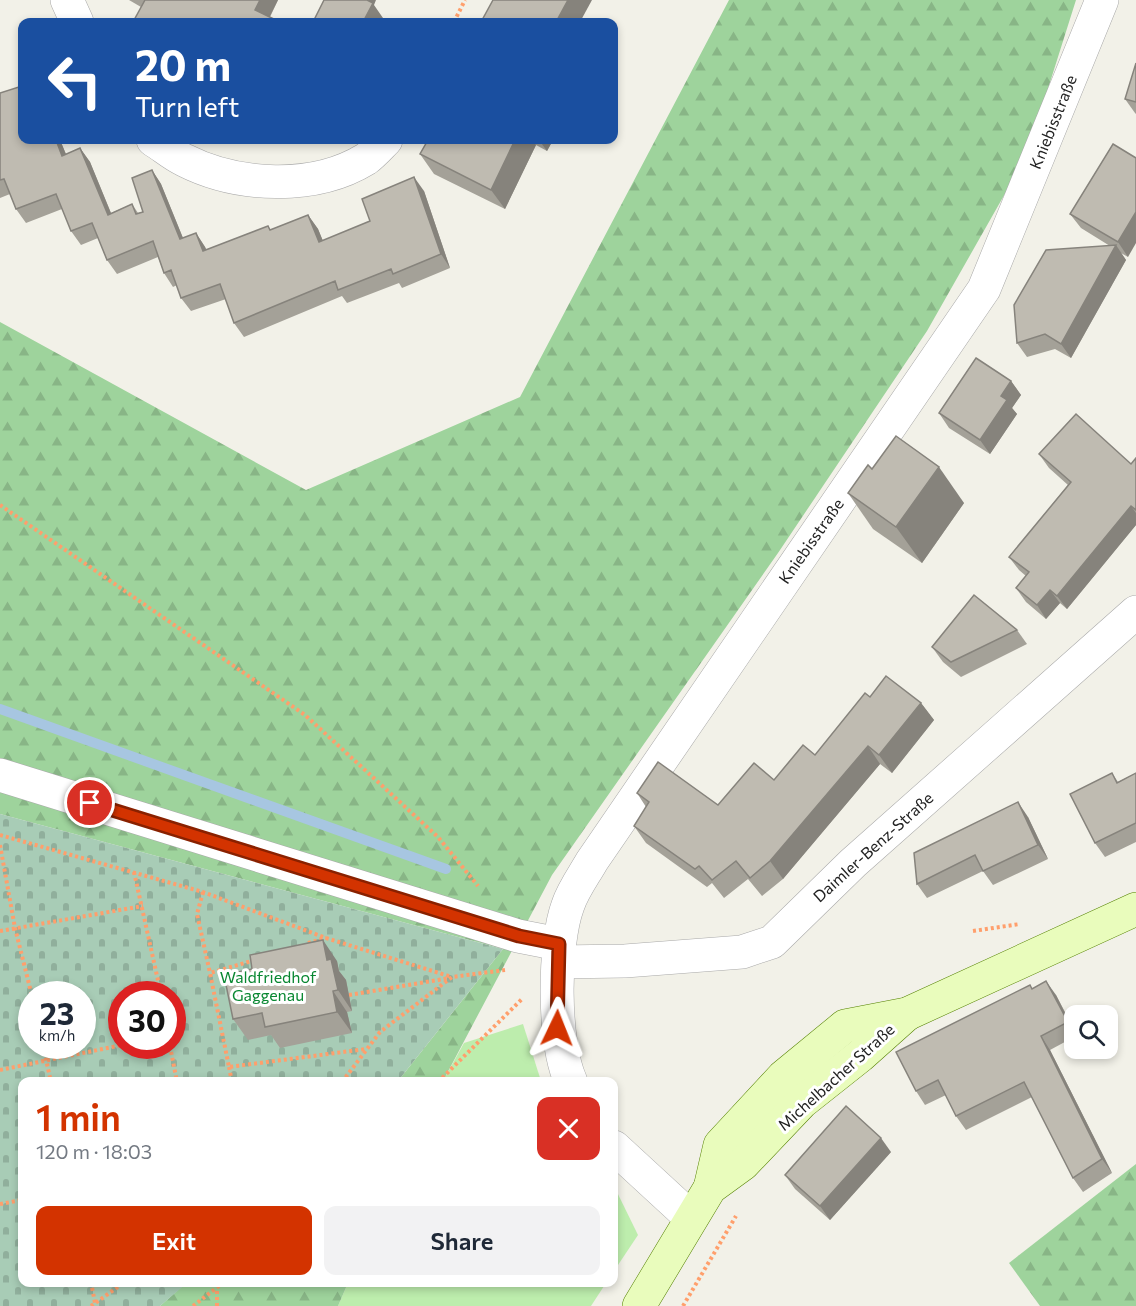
<!DOCTYPE html>
<html lang="en">
<head>
<meta charset="utf-8">
<style>
	:root { --surface:#fff; --page:#f2f2f3; --text:#1f2937; --muted:#747a83; --accent:#d33300 }
	body { margin:0; font-family:Commissioner,sans-serif; background:var(--page); color:var(--text); height:100vh; display:flex; flex-direction:column; font-size:22px; white-space:nowrap }
	* { box-sizing:border-box; margin:0 }
	p { font-size:20px; color:var(--muted) }
	.icon { flex:none; width:33px; height:33px; fill:none; stroke:currentColor; stroke-width:2; stroke-linecap:round; stroke-linejoin:round }
	.map { position:relative; flex:1; overflow:hidden }
	.side { position:absolute; left:18px; top:1077px; width:600px; height:210px; display:flex; flex-direction:column; background:var(--surface); border-radius:12px; box-shadow:0 3px 9px #0003 }
	.side>* { flex:none }
	.top-card { position:absolute; left:18px; top:18px; width:600px; height:126px; border-radius:12px; box-shadow:0 3px 9px #0003; background:#1a4fa0; color:#fff; overflow:hidden }
	.tools { position:absolute; left:1064px; top:1005px; display:grid; gap:12px }
	.tools a { display:grid; place-items:center; width:54px; height:54px; border-radius:12px; background:var(--surface); box-shadow:0 3px 9px #0003; font-size:30px }
	.speed { position:absolute; left:18px; top:981px; display:flex; gap:12px; font-size:30px; font-weight:700; text-align:center }
	.speed>* { display:grid; place-content:center; width:78px; height:78px; border-radius:50%; background:var(--surface); box-shadow:0 3px 9px #0003; line-height:1 }
	.speed small { font-size:15px; font-weight:400 }
	.speed .limit { border:9px solid #d22; background:#fff; color:#111 }
	.pin { position:absolute; display:grid; place-items:center; width:51px; height:51px; color:#fff; margin:-26px; border:3px solid #fff; border-radius:50%; box-shadow:0 2px 6px #0007 }
	.me { position:absolute; width:66px; margin:-33px; rotate:2deg; stroke-linejoin:round; filter:drop-shadow(0 0 4px #0008) }
	.turn { display:flex; align-items:center; gap:21px; height:126px; padding:0 18px; font-size:27px }
	.turn .icon { width:78px; height:78px; stroke-width:2.5 }
	.turn b { display:block; font-size:42px; line-height:51px }
	.round { display:grid; place-items:center; flex:none; width:63px; height:63px; border-radius:12px; background:var(--page) }
	.summary { display:flex; align-items:center; justify-content:space-between; height:102px; padding:0 18px }
	h1 { font-size:36px; font-weight:600; line-height:45px; color:var(--accent) }
	.cta { display:flex; gap:12px; margin-top:auto; padding:12px 18px }
	.cta a { flex:1; height:69px; border-radius:12px; background:var(--accent); color:#fff; font-size:24px; font-weight:600; line-height:69px; text-align:center }
	.cta a+a { background:var(--page); color:var(--text) }
	.map>svg:first-child { display:block }
	.grass { fill:#bdedad }
	.forest { fill:url(#forest-firs) }
	.cemetery { fill:url(#cemetery-stones); fill-rule:evenodd }
	.lines { fill:none; stroke-linecap:round; stroke-linejoin:round }
	.stream { stroke:#a7c6e1; stroke-width:10 }
	.street-casing { stroke:#a9a9a9; stroke-width:34 }
	.secondary-casing { stroke:#548001; stroke-width:34 }
	.path { stroke:#ff9f6c; stroke-width:4; stroke-dasharray:3 3; stroke-linecap:butt }
	.street { stroke:#fff; stroke-width:33 }
	.secondary { stroke:#e9fcbc; stroke-width:33 }
	.wall { fill:#a4a198 }
	.shaded-wall { fill:#86837c }
	.building { fill:#bfbbb1; stroke:#86837c; stroke-width:1.5 }
	.route-casing { stroke:#892100; stroke-width:15 }
	.route { stroke:#d33300; stroke-width:10 }
	.labels { text-anchor:middle; stroke-width:6; stroke-linejoin:round; paint-order:stroke }
	.street-label { font-size:16px; fill:#222; stroke:#fff }
	.park-label { font-size:16px; fill:#088731; stroke:#fff }
</style>
</head>
<body>
<div class="map">
<svg width="1136" height="1306" viewBox="0 0 1136 1306">
	<defs>
		<pattern id="forest-firs" width="22" height="20" patternUnits="userSpaceOnUse" patternTransform="scale(1.5)"><rect width="22" height="20" fill="#9ed39c"/><path d="M5 1l3.5 6h-7zM16 11l3.5 6h-7z" fill="#88b586"/></pattern>
		<pattern id="cemetery-stones" width="16" height="16" patternUnits="userSpaceOnUse" patternTransform="scale(1.5)"><rect width="16" height="16" fill="#a8ccb6"/><path d="M2 7V4a2 2 0 0 1 4 0v3zM10 15v-3a2 2 0 0 1 4 0v3z" fill="#90af9c"/></pattern>
	</defs>
	<rect width="100%" height="100%" fill="#f2f1e8"/>
	<!-- grass -->
	<g class="grass">
		<polygon points="523,1024 541,1081 443,1081 464,1043"/>
		<polygon points="614,1186 638,1235 614,1271"/>
		<polygon points="348,1283 606,1283 591,1306 338,1306"/>
	</g>
	<!-- forest -->
	<g class="forest">
		<polygon points="729,0 1076,0 1027,155 927,331 778,553 552,875 443,1081 398,1081 503,949 0,814 0,322 306,490 520,397"/>
		<polygon points="1136,1164 1136,1306 1040,1306 1009,1263"/>
		<polygon points="187,1282 348,1282 348,1283 338,1306 160,1306"/>
	</g>
	<!-- cemetery -->
	<path class="cemetery" d="M0 814 503 949 398 1081 22 1082V1282L187 1283 160 1306H0ZM32 994H82V1046H32ZM122 994H172V1046H122Z"/>
	<g class="lines">
		<!-- stream -->
		<polyline class="stream" points="0,709 446,869"/>
		<defs>
			<g id="street">
				<polyline points="67,0 77,22"/>
				<path d="M153 140C163 146 173 155 184 160 237 187 314 191 366 159 373 154 380 146 386 140"/>
				<polyline points="0,775 518,936 559,944"/>
				<polyline points="559,962 625,961 742,952 772,942 853,863 1136,612"/>
				<path d="M571 1082C553 1043 553 945 568 905 573 890 584 875 592 861L984 289 1102 0"/>
				<polyline points="614,1147 690,1217"/>
			</g>
			<g id="secondary">
				<polyline points="710,1188 720,1145 783,1077 845,1026 907,1014 1136,909"/>
				<polyline points="639,1306 710,1188 743,1164 802,1102 860,1056 907,1014"/>
			</g>
		</defs>
		<!-- street casing -->
		<use href="#street" class="street-casing"/>
		<!-- secondary casing -->
		<use href="#secondary" class="secondary-casing"/>
		<!-- path -->
		<g class="path">
			<polyline points="454,22 465,0"/>
			<polyline points="0,505 305,715 438,837 478,886"/>
			<polyline points="0,835 203,892 326,938 452,977"/>
			<polyline points="0,845 15,928 32,996"/>
			<polyline points="134,872 161,994"/>
			<polyline points="203,892 197,914 210,973"/>
			<polyline points="0,931 143,906"/>
			<polyline points="973,931 1020,924"/>
			<polyline points="308,943 326,938"/>
			<polyline points="255,960 210,973 229,1067 366,1049"/>
			<polyline points="349,995 449,978"/>
			<polyline points="43,1046 51,1082"/>
			<polyline points="170,1046 177,1082"/>
			<polyline points="229,1067 232,1082"/>
			<polyline points="0,1070 122,1045"/>
			<polyline points="342,1082 380,1032 452,977 505,970"/>
			<polyline points="438,1082 523,998"/>
			<polyline points="0,1204 22,1200"/>
			<polyline points="91,1282 95,1303"/>
			<polyline points="91,1306 125,1282"/>
			<polyline points="193,1306 224,1282"/>
			<polyline points="217,1306 217,1290"/>
			<polyline points="683,1306 736,1216"/>
		</g>
		<!-- street -->
		<use href="#street" class="street"/>
		<!-- secondary -->
		<use href="#secondary" class="secondary"/>
	</g>
	<!-- wall -->
	<g class="wall">
		<polygon points="129,0 278,0 270,17 141,7"/>
		<polygon points="1136,63 1136,114 1135,113 1125,99"/>
		<polygon points="0,93 22,140 60,140 66,154 80,148 90,162 111,213 132,204 138,213 143,212 152,170 161,184 183,238 196,233 207,250 270,230 308,215 318,229 323,241 370,221 424,191 450,268 402,288 399,283 347,303 342,296 244,337 234,323 226,299 191,311 181,298 177,285 173,287 164,273 158,257 117,274 107,260 98,238 81,245 71,231 62,209 26,223 16,209 10,194 0,198"/>
		<polygon points="428,140 553,140 547,151 536,145 505,209 434,174 420,154"/>
		<polygon points="1113,144 1128,257 1121,253 1126,260 1071,358 1055,349 1027,357 1017,343 1110,246 1081,228 1070,214"/>
		<polygon points="1011,381 1021,395 1012,408 1017,414 990,454 949,428 939,413"/>
		<polygon points="1039,454 1131,464 1136,458 1136,525 1067,609 1060,603 1046,619 1026,602 1016,588 1026,576 1019,570 1009,557 1068,485 1049,468"/>
		<polygon points="872,469 964,503 922,563 873,529 848,493"/>
		<polygon points="1017,630 1027,644 961,677 943,662 932,647"/>
		<polygon points="870,697 921,703 934,720 892,773 880,764 783,879 762,896 748,879 724,898 712,883 707,887 646,843 634,826 646,807 637,793 718,805 774,780 815,755"/>
		<polygon points="1112,773 1118,782 1136,773 1136,842 1105,857 1095,843"/>
		<polygon points="1028,817 1048,859 993,885 983,871 927,898 917,884"/>
		<polygon points="337,961 339,971 346,980 352,1011 347,1012 352,1033 280,1048 271,1035 248,1040 233,1019 252,969"/>
		<polygon points="1032,988 1056,995 1074,1029 1074,1037 1050,1050 1112,1173 1083,1192 1073,1178 1032,1097 966,1130 956,1116 946,1095 925,1105 916,1091"/>
		<polygon points="891,1152 830,1220 795,1189 785,1175"/>
	</g>
	<!-- shaded-wall -->
	<g class="shaded-wall">
		<polygon points="260,0 278,0 267,22 255,10"/>
		<polygon points="363,0 376,0 374,5 383,18 381,22 363,22"/>
		<polygon points="568,0 592,0 580,22 556,22"/>
		<polygon points="56,140 60,140 72,169 62,156"/>
		<polygon points="515,140 531,140 536,145 505,209 491,190"/>
		<polygon points="539,140 553,140 547,151"/>
		<polygon points="80,148 90,162 117,228 108,215"/>
		<polygon points="152,170 161,184 189,253 180,239"/>
		<polygon points="414,177 424,191 450,268 441,254"/>
		<polygon points="1136,212 1136,243 1128,257 1118,242"/>
		<polygon points="308,215 318,229 329,256 319,242"/>
		<polygon points="196,233 205,247 212,265 203,251"/>
		<polygon points="1116,245 1126,260 1071,358 1061,344"/>
		<polygon points="1011,381 1021,395 1012,408 1017,414 990,454 980,440 1001,396"/>
		<polygon points="939,467 964,503 922,563 896,527"/>
		<polygon points="1131,506 1136,513 1136,525 1067,609 1057,596"/>
		<polygon points="1050,590 1060,603 1046,619 1037,605"/>
		<polygon points="921,703 934,720 892,773 879,755"/>
		<polygon points="868,746 880,764 783,879 770,861"/>
		<polygon points="1018,802 1028,817 1048,859 1038,845"/>
		<polygon points="323,940 337,961 339,971 346,980 352,1011 338,990 327,960"/>
		<polygon points="1046,981 1056,995 1074,1031 1068,1022"/>
		<polygon points="333,991 347,1012 352,1033 337,1012"/>
		<polygon points="1041,1036 1050,1050 1112,1173 1102,1159"/>
		<polygon points="881,1138 891,1152 830,1220 820,1206"/>
	</g>
	<!-- building -->
	<g class="building">
		<polygon points="145,0 260,0 255,10 280,22 133,22"/>
		<polygon points="324,0 367,0 373,3 363,22 313,22"/>
		<polygon points="493,0 568,0 556,22 481,22"/>
		<polygon points="1136,63 1136,102 1125,99"/>
		<polygon points="22,86 22,140 56,140 62,156 80,148 108,215 132,204 136,214 143,212 132,178 152,170 180,239 196,233 203,251 268,226 270,230 308,215 319,242 370,221 362,199 414,177 441,254 393,274 391,269 338,290 335,281 234,323 220,284 181,298 171,270 164,273 153,241 107,260 92,223 71,231 56,194 16,209 4,179 0,180 0,93"/>
		<polygon points="428,140 515,140 491,190 420,154"/>
		<polygon points="1113,144 1136,158 1136,212 1118,242 1070,214"/>
		<polygon points="1116,245 1061,344 1045,334 1017,343 1014,305 1046,250"/>
		<polygon points="976,358 1011,381 1001,396 1007,400 980,440 939,413"/>
		<polygon points="1076,414 1131,464 1136,458 1136,510 1131,506 1057,596 1050,590 1037,605 1016,588 1029,572 1009,557 1071,482 1039,454"/>
		<polygon points="896,436 939,467 896,527 848,493 868,465 872,469"/>
		<polygon points="974,595 1017,630 951,662 932,647"/>
		<polygon points="886,676 921,703 879,755 868,746 770,861 750,878 736,861 712,880 699,866 695,869 634,826 649,802 637,793 658,762 718,805 754,763 774,780 803,745 815,755 865,693 870,697"/>
		<polygon points="1112,773 1117,783 1136,773 1136,823 1095,843 1070,794"/>
		<polygon points="1018,802 1038,845 983,871 975,855 917,884 914,853"/>
		<polygon points="323,940 327,960 331,959 338,990 333,991 337,1012 265,1027 262,1013 233,1019 224,975 252,969 250,955"/>
		<polygon points="1046,981 1068,1022 1041,1036 1102,1159 1073,1178 1024,1082 956,1116 938,1080 916,1091 896,1052 1030,985 1032,989"/>
		<polygon points="846,1106 881,1138 820,1206 785,1175"/>
	</g>
	<g class="lines">
		<defs>
			<polyline id="route" points="90,803 519,936 559,944 557,1028"/>
		</defs>
		<!-- route casing -->
		<use href="#route" class="route-casing"/>
		<!-- route -->
		<use href="#route" class="route"/>
	</g>
	<g class="labels">
		<!-- street labels -->
		<g class="street-label">
			<text transform="translate(1053 122) rotate(-68)" y="6">Kniebisstraße</text>
			<text transform="translate(811 541) rotate(-55)" y="6">Kniebisstraße</text>
			<text transform="translate(873 847) rotate(-42)" y="6">Daimler-Benz-Straße</text>
			<text transform="translate(836 1077) rotate(-42)" y="6">Michelbacher Straße</text>
		</g>
		<!-- park labels -->
		<g class="park-label">
			<text x="268" y="983">Waldfriedhof<tspan x="268" dy="18">Gaggenau</tspan></text>
		</g>
	</g>
</svg>
<div class="tools">
<a><svg class="icon" aria-label="search" viewBox="0 0 24 24"><circle cx="10" cy="10" r="6"/><path d="M15 15l6 6"/></svg></a>
</div>
<div class="speed"><div>23<small>km/h</small></div><div class="limit">30</div></div>
<div class="pin" style="left:90px;top:803px;background:#d93025"><svg class="icon" aria-label="arrive" viewBox="0 0 24 24"><path d="M6 21V4h12l-3 4 3 4H6"/></svg></div>
<svg class="me" style="left:557px;top:1028px" viewBox="-20 -20 40 40"><path d="M0-17L14 15 0 8-14 15z" fill="#d33300" stroke="#fff" stroke-width="4"/></svg>
<div class="top-card">
<div class="turn"><svg class="icon" aria-label="left" viewBox="0 0 24 24"><path d="M17 20v-9H6M10 6l-5 5 5 5"/></svg><div><b>20 m</b>Turn left</div></div>
</div>
<section class="side">
<div class="summary"><div><h1>1 min</h1><p>120 m · 18:03</p></div><a class="round" style="background:#d93025;color:#fff"><svg class="icon" aria-label="close" viewBox="0 0 24 24"><path d="M6 6l12 12M18 6L6 18"/></svg></a></div>
<div class="cta"><a>Exit</a><a>Share</a></div>
</section>
</div>
</body>
</html>
